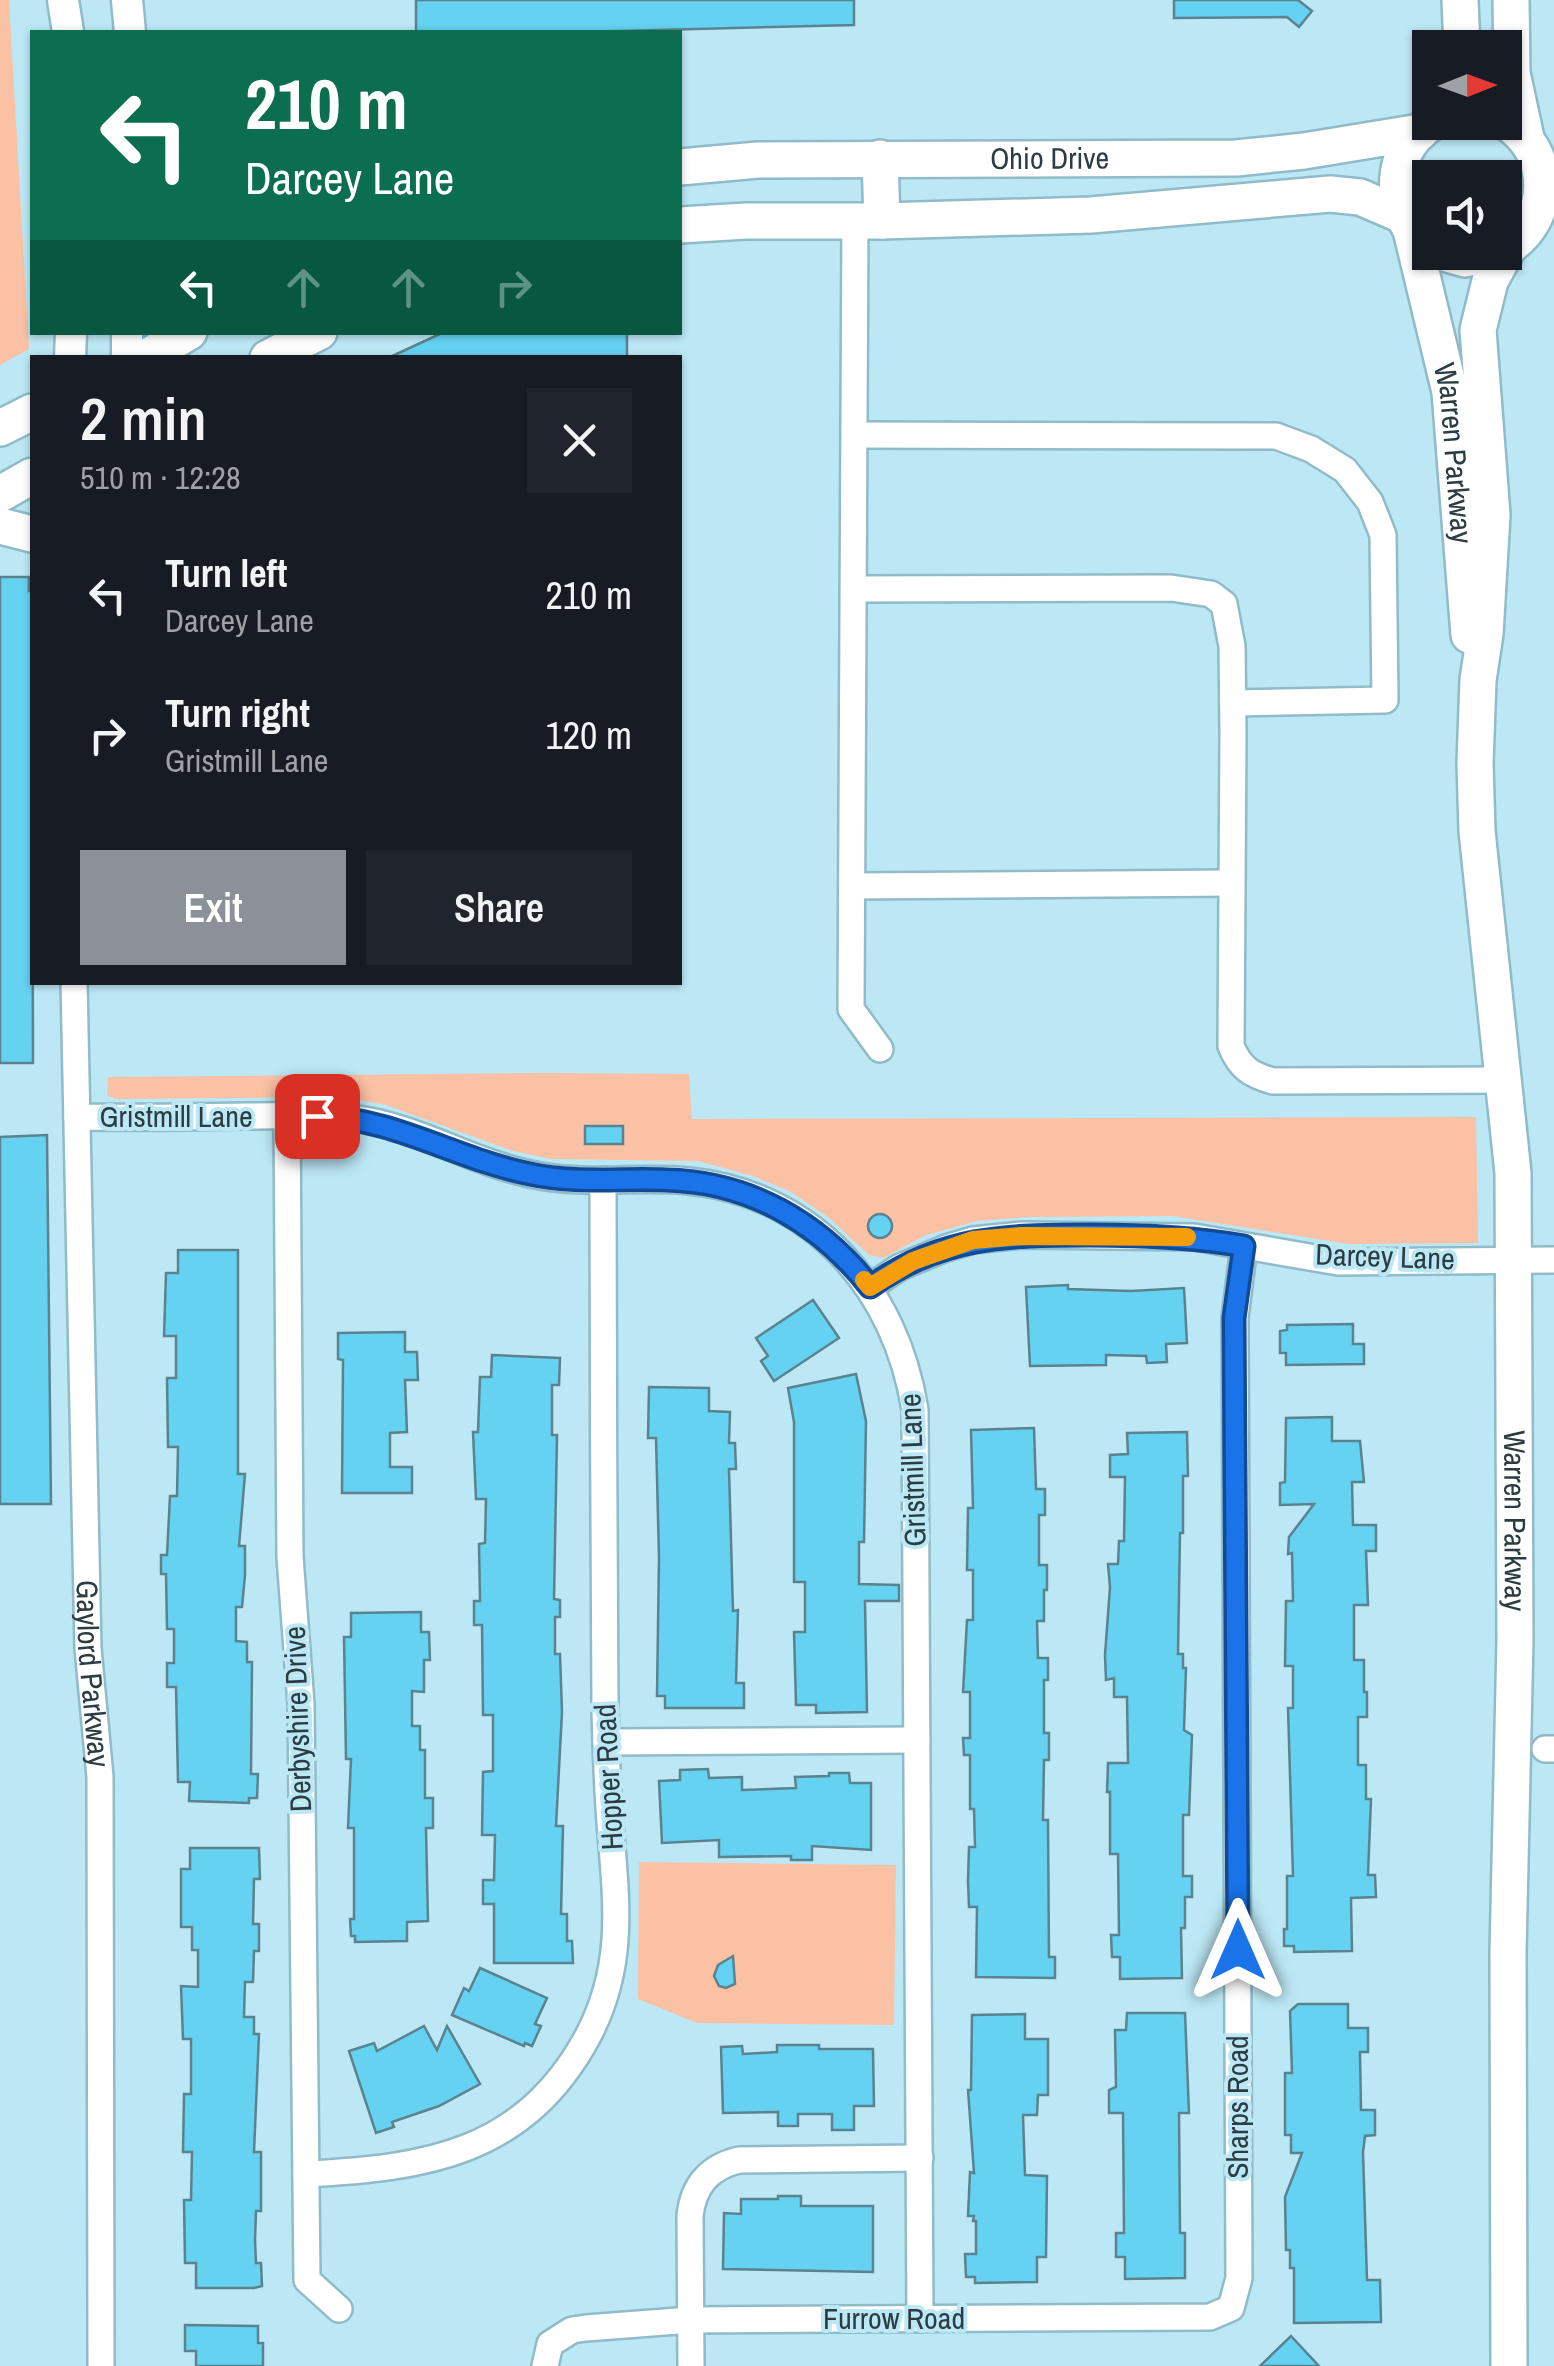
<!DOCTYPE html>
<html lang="en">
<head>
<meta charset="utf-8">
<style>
	:root { --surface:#171b24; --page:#20242c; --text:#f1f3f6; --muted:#9ea1a6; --accent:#8c9099 }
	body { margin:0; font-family:"Archivo Narrow",sans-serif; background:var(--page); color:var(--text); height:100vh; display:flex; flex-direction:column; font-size:38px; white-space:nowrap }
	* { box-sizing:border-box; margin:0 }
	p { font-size:32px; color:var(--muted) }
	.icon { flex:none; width:55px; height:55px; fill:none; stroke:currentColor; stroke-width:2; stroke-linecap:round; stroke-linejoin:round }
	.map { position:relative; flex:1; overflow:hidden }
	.sheet { position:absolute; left:30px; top:355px; width:652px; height:630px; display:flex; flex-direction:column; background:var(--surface); border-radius:0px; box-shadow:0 2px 8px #0004 }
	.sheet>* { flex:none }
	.banner { position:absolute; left:30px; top:30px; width:652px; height:305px; border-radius:0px; box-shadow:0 2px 8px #0004; background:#0b6e4f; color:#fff; overflow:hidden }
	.needle { width:65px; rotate:89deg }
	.buttons { position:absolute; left:1412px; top:30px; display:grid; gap:20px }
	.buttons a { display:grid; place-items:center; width:110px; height:110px; border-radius:0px; background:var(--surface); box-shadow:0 2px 8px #0004; font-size:50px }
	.pin { position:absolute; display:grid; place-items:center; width:85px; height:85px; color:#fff; margin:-42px; border-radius:20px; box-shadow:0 5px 15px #0006 }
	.me { position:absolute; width:110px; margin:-55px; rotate:0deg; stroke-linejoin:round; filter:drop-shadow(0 0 8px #0008) }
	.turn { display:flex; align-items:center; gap:35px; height:210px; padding:0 50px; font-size:45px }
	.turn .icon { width:130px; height:130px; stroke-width:2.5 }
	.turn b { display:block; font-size:70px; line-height:85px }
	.lanes { display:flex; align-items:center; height:95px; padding:0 50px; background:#0003; justify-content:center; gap:50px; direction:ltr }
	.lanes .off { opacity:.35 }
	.round { display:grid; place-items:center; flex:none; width:105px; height:105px; border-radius:0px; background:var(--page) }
	.headline { display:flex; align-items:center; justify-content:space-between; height:170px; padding:0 50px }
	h1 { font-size:60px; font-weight:600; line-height:75px }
	.primary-button { display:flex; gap:20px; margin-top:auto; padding:20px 50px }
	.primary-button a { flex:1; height:115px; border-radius:0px; background:var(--accent); color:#fff; font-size:40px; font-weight:600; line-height:115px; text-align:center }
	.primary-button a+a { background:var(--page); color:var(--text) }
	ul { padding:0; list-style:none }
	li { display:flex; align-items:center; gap:30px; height:140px; padding:0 50px }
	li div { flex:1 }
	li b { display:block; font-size:38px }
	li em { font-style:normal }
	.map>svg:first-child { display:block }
	.green { fill:#fac1a5 }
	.building { fill:#64d2f0; stroke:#5a838f; stroke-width:2.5 }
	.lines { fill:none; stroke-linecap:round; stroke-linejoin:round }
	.minor-casing { stroke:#90bbc8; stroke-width:30 }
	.tertiary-casing { stroke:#90bbc8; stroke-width:35 }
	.secondary-casing { stroke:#90bbc8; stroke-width:40 }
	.minor { stroke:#fff; stroke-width:25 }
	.tertiary { stroke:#fff; stroke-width:30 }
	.secondary { stroke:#fff; stroke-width:35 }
	.route-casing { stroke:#114b97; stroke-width:25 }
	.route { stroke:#1a73e8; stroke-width:18 }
	.slow { stroke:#f59e0b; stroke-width:18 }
	.labels { text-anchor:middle; stroke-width:8; stroke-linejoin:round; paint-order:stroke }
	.street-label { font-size:30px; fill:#2b3d43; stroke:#bce8f6 }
</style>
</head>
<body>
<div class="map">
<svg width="1554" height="2366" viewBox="0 0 1554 2366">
	<rect width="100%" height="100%" fill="#bce8f6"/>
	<!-- green -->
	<g class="green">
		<polygon points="0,0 9,0 29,349 0,365"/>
		<polygon points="545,1073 689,1074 692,1119 1476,1117 1478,1243 1349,1244 1173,1216 1029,1217 977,1221 926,1235 883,1258 869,1255 828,1217 791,1192 753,1176 698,1161 551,1159 510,1150 386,1105 343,1097 116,1099 107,1095 108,1077"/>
		<polygon points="639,1862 896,1865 894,2025 697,2023 638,1999"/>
	</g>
	<!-- building -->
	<g class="building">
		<polygon points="416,0 854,0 854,25 581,32 416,32"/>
		<polygon points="1174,0 1298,0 1312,11 1299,27 1287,17 1174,18"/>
		<polygon points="444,332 627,332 627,358 388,358"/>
		<polygon points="0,577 29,577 29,591 32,591 33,1063 0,1063"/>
		<rect x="585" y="1126" width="38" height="18"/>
		<polygon points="47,1135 51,1504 0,1504 0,1137"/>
		<circle cx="880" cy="1226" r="12"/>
		<polygon points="178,1250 238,1250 238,1474 245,1474 239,1546 245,1546 245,1575 242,1607 236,1607 236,1641 247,1642 247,1662 252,1662 251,1774 258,1774 257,1798 249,1798 249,1803 189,1801 190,1782 178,1782 176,1687 167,1687 167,1663 174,1663 174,1629 167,1629 166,1574 161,1574 161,1555 167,1555 170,1496 177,1496 178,1447 168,1447 167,1378 176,1378 176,1336 164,1336 166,1273 178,1273"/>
		<polygon points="1068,1285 1068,1289 1131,1291 1184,1288 1187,1343 1166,1344 1167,1362 1147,1363 1146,1356 1106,1355 1106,1365 1030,1366 1026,1287"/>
		<polygon points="813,1300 839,1338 774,1381 761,1361 768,1356 756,1338"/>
		<polygon points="1353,1324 1353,1344 1364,1344 1364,1364 1286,1365 1286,1353 1280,1353 1280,1331 1287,1330 1287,1325"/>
		<polygon points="405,1332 405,1352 417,1352 418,1380 405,1380 407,1432 390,1433 390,1467 412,1467 412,1493 342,1493 343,1360 338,1359 338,1333"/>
		<polygon points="492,1355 560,1358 559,1385 552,1385 552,1435 557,1435 554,1599 560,1600 560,1617 555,1617 555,1654 560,1654 562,1712 556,1826 563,1826 561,1914 567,1914 567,1941 572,1941 573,1963 494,1963 494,1904 483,1904 483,1880 494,1880 495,1835 482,1835 483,1772 493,1771 493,1715 483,1715 482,1625 474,1625 474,1601 480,1601 479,1544 485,1543 486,1499 476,1499 473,1432 478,1432 480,1377 491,1377"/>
		<polygon points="856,1374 866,1421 864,1542 859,1542 859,1584 899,1585 899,1601 865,1601 867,1712 816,1713 816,1705 796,1705 794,1632 805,1632 805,1582 794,1582 794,1422 788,1388"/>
		<polygon points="649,1387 709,1388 709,1411 730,1412 729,1443 735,1443 736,1469 729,1469 733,1611 738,1610 736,1683 744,1683 744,1708 665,1708 665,1696 657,1696 659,1557 656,1438 648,1438"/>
		<polygon points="1332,1417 1332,1441 1360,1441 1364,1482 1352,1482 1353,1525 1376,1525 1376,1551 1366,1551 1368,1605 1354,1605 1354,1660 1364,1660 1364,1692 1367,1692 1367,1717 1358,1717 1358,1765 1366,1765 1366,1799 1371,1799 1368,1875 1375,1875 1376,1897 1351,1898 1352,1951 1294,1952 1294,1946 1284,1946 1284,1929 1287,1929 1287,1876 1293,1876 1288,1708 1293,1708 1293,1666 1285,1666 1286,1601 1293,1601 1292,1553 1288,1554 1289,1537 1314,1504 1280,1505 1280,1483 1285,1482 1286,1418"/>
		<polygon points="1034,1428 1036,1489 1045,1489 1045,1515 1039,1515 1039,1565 1047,1565 1047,1590 1044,1590 1044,1621 1037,1621 1038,1658 1048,1658 1048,1680 1044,1680 1044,1733 1049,1733 1049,1760 1044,1760 1043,1820 1048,1820 1049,1957 1055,1957 1055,1978 976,1977 977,1907 969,1907 968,1881 969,1847 975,1847 974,1809 970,1809 970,1755 964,1755 963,1738 970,1738 970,1692 963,1692 967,1620 973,1620 973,1570 967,1570 968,1508 973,1508 971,1430"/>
		<polygon points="1187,1432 1188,1476 1183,1476 1183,1533 1180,1533 1178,1654 1183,1654 1183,1668 1186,1668 1184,1730 1192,1735 1189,1815 1183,1815 1183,1876 1192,1876 1192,1897 1185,1897 1185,1928 1181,1928 1182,1978 1120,1979 1120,1957 1112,1957 1111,1935 1119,1935 1118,1854 1110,1854 1110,1792 1107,1792 1108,1763 1128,1763 1127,1697 1114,1697 1114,1678 1106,1680 1105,1655 1110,1587 1108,1564 1118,1564 1119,1541 1124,1541 1125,1477 1110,1477 1110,1455 1128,1454 1127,1433"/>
		<polygon points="421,1612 421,1632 429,1632 430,1660 424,1660 424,1692 412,1691 412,1726 420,1726 420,1750 425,1750 425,1798 433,1798 433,1828 426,1828 428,1921 407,1922 407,1941 355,1942 355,1936 351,1936 350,1919 354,1919 354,1828 348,1828 351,1759 346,1759 344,1637 351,1637 351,1613"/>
		<polygon points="708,1769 709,1778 742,1777 742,1790 796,1788 795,1777 829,1776 829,1773 849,1773 850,1783 871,1783 871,1850 812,1846 812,1860 791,1860 791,1856 719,1857 719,1840 662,1843 659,1781 680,1780 680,1770"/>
		<polygon points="190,1848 259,1848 260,1879 254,1879 253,1924 259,1924 259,1951 254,1951 253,1982 245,1982 244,2017 254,2017 254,2034 259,2034 254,2152 261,2152 261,2211 256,2211 255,2240 256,2263 261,2263 262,2286 254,2288 196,2288 196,2263 185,2263 184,2200 191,2200 192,2152 183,2152 184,2094 191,2094 191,2039 183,2039 181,1986 198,1987 198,1950 192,1950 192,1927 181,1927 181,1869 190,1869"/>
		<polygon points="733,1956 735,1984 726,1988 719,1986 714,1976 718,1965"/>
		<polygon points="480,1968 547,1998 535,2024 541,2026 532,2046 525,2043 524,2046 452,2015 464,1988 469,1991"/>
		<polygon points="1298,2004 1348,2004 1348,2028 1368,2028 1368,2052 1360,2052 1361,2110 1375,2110 1375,2135 1365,2136 1363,2152 1367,2280 1380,2280 1381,2322 1294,2323 1294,2268 1290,2268 1290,2250 1286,2250 1285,2197 1302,2153 1291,2153 1291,2135 1285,2135 1285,2073 1292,2073 1290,2011"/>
		<polygon points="1127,2013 1185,2013 1189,2113 1179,2113 1180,2233 1185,2233 1185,2278 1125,2279 1125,2257 1116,2257 1116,2233 1124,2233 1123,2113 1109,2113 1109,2090 1116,2087 1115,2030 1126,2030"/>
		<polygon points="1025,2014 1025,2039 1048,2039 1048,2095 1038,2095 1037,2115 1023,2115 1025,2175 1047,2176 1046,2257 1037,2257 1037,2282 975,2283 975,2277 966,2277 965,2254 976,2254 976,2221 973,2221 974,2216 968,2216 970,2172 974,2173 968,2090 971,2090 972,2015"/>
		<polygon points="424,2026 437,2050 447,2026 480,2084 439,2106 392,2122 394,2127 376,2133 349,2051 374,2043 377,2051"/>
		<polygon points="777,2045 819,2045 819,2049 873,2049 874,2106 854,2106 854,2130 832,2130 832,2114 798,2114 798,2126 778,2126 778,2112 723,2113 721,2047 742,2046 743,2054 777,2052"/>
		<polygon points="778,2196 801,2196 801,2206 873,2206 873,2272 723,2269 724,2213 741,2214 741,2199 778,2199"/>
		<polygon points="185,2325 258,2326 258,2343 263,2343 263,2366 196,2366 196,2351 185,2351"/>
		<polygon points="1291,2336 1319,2366 1260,2366"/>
	</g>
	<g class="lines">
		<defs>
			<g id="minor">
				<polyline points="855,221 851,1009 880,1049"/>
				<polyline points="855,435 1276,436 1311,449 1345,470 1370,502 1383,535 1385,700 1233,703"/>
				<path d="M855 589 1171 588 1211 594 1224 604 1232 646 1233 734 1231 1046C1240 1068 1251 1075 1273 1081L1504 1080"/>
				<polyline points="853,886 1230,883"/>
				<path id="s1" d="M74 982 88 1648 100 1777 101 2366"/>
				<polyline points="287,1116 290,1557 301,1704 307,2280 339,2309"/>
				<path d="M77 1117C135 1118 193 1117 251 1116 289 1116 327 1114 365 1120 422 1130 473 1162 530 1174 582 1186 636 1176 689 1181 815 1194 896 1290 915 1410L920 2319"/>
				<polyline points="870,1287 900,1267 946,1248 973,1240 1022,1235 1194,1237 1338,1262 1554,1260"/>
				<polyline points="606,1742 917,1740"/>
				<polyline points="1545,1749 1554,1749"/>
				<path d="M306 2174C426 2168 524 2154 588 2036 626 1964 616 1900 610 1822 607 1785 606 1747 605 1709 604 1533 603 1356 603 1180"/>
				<polyline points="545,2366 550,2344 572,2330 586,2328 691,2320 1210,2317 1231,2308 1239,2278 1235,1318 1244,1246"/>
				<path d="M691 2366 690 2216C693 2186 709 2167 739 2160L920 2158"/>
			</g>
			<g id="tertiary">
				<polyline points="63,0 68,32"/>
				<polyline points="127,0 130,32"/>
				<polyline points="70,358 71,332"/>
				<polyline points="127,358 127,332"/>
			</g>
			<g id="secondary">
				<polyline points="1460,0 1462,48"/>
				<polyline points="1511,0 1512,73 1526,138"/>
				<path d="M1505 121C1554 152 1554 219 1505 249"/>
				<polyline points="880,158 882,221"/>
				<path id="s2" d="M680 167 758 160 1236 158 1304 151 1420 132"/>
				<polyline points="680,225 746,221 882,221 1091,215 1330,194 1360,197 1402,215"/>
				<path id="s3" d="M1411 230 1450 392 1469 635"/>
				<path d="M1411 230C1389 193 1393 148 1431 123"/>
				<path id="s4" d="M1508 248 1490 281 1478 330 1492 515 1485 634 1478 680 1475 763 1477 831 1513 1173 1515 1640 1508 1953 1509 2366"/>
				<polyline points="1440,252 1465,259 1498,252"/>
				<polyline points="145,358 189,332"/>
				<polyline points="268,358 319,332"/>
				<polyline points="0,428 32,412"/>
				<polyline points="0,494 32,476"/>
				<polyline points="0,526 32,534"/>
			</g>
		</defs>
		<!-- minor casing -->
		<use href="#minor" class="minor-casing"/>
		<!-- tertiary casing -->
		<use href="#tertiary" class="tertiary-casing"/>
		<!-- secondary casing -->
		<use href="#secondary" class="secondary-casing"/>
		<!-- minor -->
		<use href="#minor" class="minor"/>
		<!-- tertiary -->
		<use href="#tertiary" class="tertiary"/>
		<!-- secondary -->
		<use href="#secondary" class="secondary"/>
	</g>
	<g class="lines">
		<defs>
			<path id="route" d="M317 1116C394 1118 456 1159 530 1174 575 1184 621 1178 667 1180 750 1182 820 1223 870 1287 941 1236 1006 1235 1090 1235 1143 1235 1192 1237 1244 1246L1234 1318 1238 1950"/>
		</defs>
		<!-- route casing -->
		<use href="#route" class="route-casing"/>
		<!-- route -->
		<use href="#route" class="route"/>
		<!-- slow -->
		<polyline class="slow" points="864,1280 870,1287 913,1261 973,1240 1022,1236 1187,1237"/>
	</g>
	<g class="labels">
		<!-- street labels -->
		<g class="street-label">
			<text dy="10" stroke="none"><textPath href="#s2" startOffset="370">Ohio Drive</textPath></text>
			<text dy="10" stroke="none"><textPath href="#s3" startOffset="228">Warren Parkway</textPath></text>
			<text x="176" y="1127">Gristmill Lane</text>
			<text transform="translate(1385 1257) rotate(2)" y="10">Darcey Lane</text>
			<text transform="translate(913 1470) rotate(-92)" y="10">Gristmill Lane</text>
			<text dy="10" stroke="none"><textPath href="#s4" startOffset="1282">Warren Parkway</textPath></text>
			<text dy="10" stroke="none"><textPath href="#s1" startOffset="692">Gaylord Parkway</textPath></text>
			<text transform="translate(298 1719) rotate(-92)" y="10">Derbyshire Drive</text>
			<text transform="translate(609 1777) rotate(-93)" y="10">Hopper Road</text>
			<text transform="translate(1238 2107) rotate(-90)" y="10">Sharps Road</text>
			<text x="894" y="2329">Furrow Road</text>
		</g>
	</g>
</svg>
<div class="buttons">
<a><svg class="needle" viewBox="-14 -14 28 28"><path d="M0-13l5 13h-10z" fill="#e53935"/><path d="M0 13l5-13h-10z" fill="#9ea1a6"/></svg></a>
<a><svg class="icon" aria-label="sound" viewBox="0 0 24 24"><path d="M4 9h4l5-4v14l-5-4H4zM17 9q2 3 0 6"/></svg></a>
</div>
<div class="pin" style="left:317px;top:1116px;background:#d93025"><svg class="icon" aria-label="arrive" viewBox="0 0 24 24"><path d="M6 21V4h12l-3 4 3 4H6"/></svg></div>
<svg class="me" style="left:1238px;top:1950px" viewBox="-20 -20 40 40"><path d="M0-17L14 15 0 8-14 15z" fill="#1a73e8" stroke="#fff" stroke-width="4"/></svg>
<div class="banner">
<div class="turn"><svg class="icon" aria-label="left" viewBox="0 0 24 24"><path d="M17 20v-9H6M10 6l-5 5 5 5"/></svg><div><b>210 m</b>Darcey Lane</div></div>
<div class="lanes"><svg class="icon" aria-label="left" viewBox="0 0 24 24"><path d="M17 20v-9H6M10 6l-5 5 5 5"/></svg><svg class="icon off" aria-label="ahead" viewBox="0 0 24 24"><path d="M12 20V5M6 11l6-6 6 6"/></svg><svg class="icon off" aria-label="ahead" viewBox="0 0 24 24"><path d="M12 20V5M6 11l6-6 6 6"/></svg><svg class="icon off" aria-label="right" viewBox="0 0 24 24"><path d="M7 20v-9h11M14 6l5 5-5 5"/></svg></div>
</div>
<section class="sheet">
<div class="headline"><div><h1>2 min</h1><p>510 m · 12:28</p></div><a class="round"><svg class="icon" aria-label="close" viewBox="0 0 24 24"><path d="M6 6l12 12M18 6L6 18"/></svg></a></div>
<ul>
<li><svg class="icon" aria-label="left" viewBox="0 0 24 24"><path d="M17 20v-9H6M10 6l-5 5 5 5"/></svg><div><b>Turn left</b><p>Darcey Lane</p></div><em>210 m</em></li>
<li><svg class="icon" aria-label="right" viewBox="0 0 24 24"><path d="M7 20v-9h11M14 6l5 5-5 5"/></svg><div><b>Turn right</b><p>Gristmill Lane</p></div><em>120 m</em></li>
</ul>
<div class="primary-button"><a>Exit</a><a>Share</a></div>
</section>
</div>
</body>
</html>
